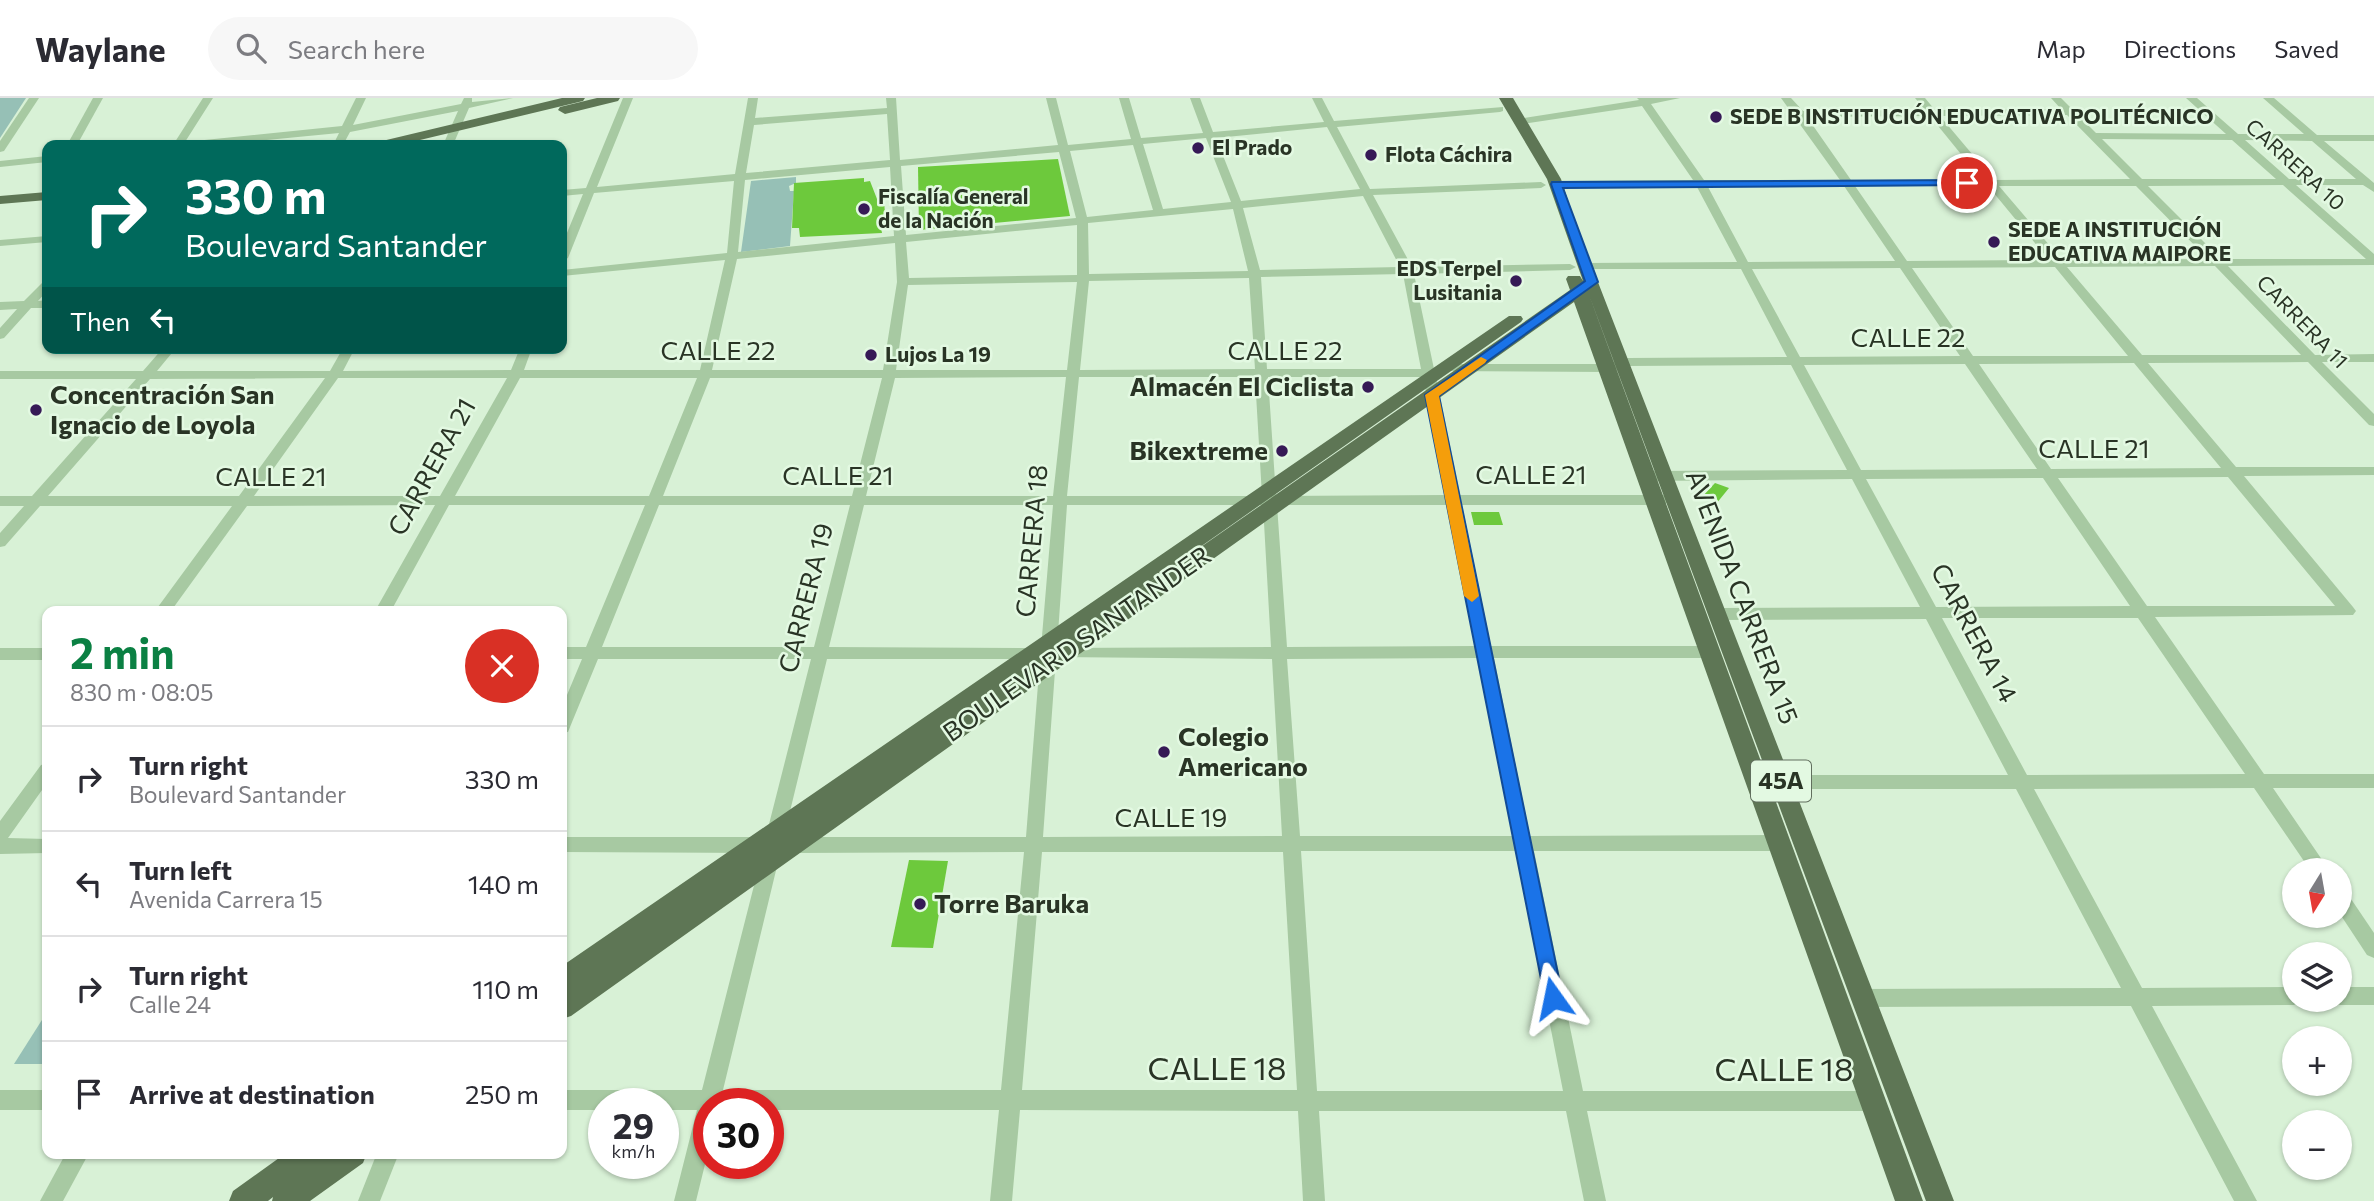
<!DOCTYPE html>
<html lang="en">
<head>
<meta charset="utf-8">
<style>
	:root { --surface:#fff; --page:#f7f7f7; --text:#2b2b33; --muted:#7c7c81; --line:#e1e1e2; --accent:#0b8043 }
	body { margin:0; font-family:Commissioner,sans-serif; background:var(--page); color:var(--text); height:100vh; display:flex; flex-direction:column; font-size:26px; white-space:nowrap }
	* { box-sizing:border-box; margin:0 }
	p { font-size:23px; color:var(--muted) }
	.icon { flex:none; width:38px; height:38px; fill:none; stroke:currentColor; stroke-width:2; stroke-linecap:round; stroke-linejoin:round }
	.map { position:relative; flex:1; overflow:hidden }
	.panel { position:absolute; left:42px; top:508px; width:525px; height:553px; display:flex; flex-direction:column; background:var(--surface); border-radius:14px; box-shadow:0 2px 5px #0004 }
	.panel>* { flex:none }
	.top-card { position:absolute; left:42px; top:42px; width:525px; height:214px; border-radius:14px; box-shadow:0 2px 5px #0004; background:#00695c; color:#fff; overflow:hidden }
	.needle { width:46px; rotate:191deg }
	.fabs { position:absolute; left:2282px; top:760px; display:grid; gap:14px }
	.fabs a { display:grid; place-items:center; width:70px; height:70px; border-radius:50%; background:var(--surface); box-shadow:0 2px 5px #0004; font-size:35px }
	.speed { position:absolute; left:588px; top:990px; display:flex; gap:14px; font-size:35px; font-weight:700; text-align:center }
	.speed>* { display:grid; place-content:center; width:91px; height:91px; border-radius:50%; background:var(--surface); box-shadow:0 2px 5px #0004; line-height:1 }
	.speed small { font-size:18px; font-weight:400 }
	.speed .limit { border:10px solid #d22; background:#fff; color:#111 }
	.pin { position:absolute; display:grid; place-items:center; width:60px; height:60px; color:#fff; margin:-30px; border:4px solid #fff; border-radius:50%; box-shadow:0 2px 7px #0007 }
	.me { position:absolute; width:77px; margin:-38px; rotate:348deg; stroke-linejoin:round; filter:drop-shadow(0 0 5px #0008) }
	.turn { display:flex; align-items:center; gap:24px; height:147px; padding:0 28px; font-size:32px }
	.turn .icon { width:91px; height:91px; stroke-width:2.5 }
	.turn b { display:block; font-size:49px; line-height:60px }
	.then { display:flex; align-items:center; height:66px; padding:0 28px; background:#0003; gap:14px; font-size:26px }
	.round { display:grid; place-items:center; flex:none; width:74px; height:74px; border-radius:37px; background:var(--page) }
	.overview { display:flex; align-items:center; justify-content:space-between; height:119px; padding:0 28px }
	h1 { font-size:42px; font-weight:700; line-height:52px; color:var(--accent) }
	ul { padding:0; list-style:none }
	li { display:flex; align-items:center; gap:21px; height:105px; padding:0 28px; border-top:2px solid var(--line) }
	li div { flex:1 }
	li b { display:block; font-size:26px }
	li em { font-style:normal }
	header { display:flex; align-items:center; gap:42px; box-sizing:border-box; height:98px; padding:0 35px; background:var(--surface); border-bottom:2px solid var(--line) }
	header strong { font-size:33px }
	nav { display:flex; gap:38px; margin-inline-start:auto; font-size:24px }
	.search { width:490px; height:63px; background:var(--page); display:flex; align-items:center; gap:18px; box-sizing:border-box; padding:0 24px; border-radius:38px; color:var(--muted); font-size:26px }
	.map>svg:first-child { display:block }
	.green { fill:#96c0b6 }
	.building { fill:#6dc93c }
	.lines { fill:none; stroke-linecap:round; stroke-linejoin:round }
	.minor { fill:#a7c9a2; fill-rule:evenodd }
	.major { fill:#5e7655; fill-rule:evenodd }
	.route { fill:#1a73e8; stroke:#114b97; stroke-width:2 }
	.slow { fill:#f59e0b }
	.poi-dot { fill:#361a56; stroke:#e3f9e2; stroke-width:2.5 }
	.labels { text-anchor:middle; stroke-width:5; stroke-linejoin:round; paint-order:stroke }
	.far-poi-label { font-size:21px; font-weight:bold; fill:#293425; stroke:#e3f9e2; text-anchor:start }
	.far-street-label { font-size:21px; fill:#293425; stroke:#e3f9e2 }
	.shield { fill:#e3f9e2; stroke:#616f5e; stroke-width:2 }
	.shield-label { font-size:24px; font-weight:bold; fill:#293425 }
	.street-label { font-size:26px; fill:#293425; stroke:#e3f9e2 }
	.poi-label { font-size:26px; font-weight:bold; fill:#293425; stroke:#e3f9e2; text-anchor:start }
	.near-street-label { font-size:32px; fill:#293425; stroke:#e3f9e2 }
</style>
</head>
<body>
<header>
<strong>Waylane</strong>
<div class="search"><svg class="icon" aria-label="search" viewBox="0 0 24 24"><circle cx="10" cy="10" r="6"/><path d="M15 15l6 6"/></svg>Search here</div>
<nav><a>Map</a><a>Directions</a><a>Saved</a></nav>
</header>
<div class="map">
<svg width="2374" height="1103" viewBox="0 0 2374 1103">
	<rect width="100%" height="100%" fill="#d8f1d6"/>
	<!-- green -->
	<g class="green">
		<polygon points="0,0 26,0 0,40"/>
		<polygon points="796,79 796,85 789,88 790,93 794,93 790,148 741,154 751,83"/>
		<polygon points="47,914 47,966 14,966"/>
	</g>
	<!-- building -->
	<g class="building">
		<polygon points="1058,61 1070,118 919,132 918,69"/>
		<polygon points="864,80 864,84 870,83 877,101 884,102 886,130 881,130 882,135 800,139 799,130 792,130 794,85"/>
		<polygon points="1715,385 1729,390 1716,406 1702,399"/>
		<polygon points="1471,414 1499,414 1503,427 1474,427"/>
		<polygon points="909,762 948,763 933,850 891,849"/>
	</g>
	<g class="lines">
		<!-- minor -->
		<g class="minor">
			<polygon points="29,0 39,0 4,53 0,54 0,43"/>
			<polygon points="93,0 103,0 77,47 67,47"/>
			<polygon points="203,0 213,0 185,44 342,28 356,0 366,0 353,27 461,6 464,0 472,0 472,4 513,0 469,10 453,47 443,47 458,13 350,34 343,47 333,47 339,35 214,47 173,47"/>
			<path d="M623 0H633L597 89 735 76 748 0H758L755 20 887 10 886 0H896L900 62 1058 47 1046 0H1056L1068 47 1131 41 1119 0H1129L1141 40 1203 35 1190 0H1200L1213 34 1324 24 1312 0H1322L1334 23 1503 9V13L1500 14 1337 29 1370 91 1541 84 1546 87 1541 90 1373 97 1412 169 1570 166 1576 169 1570 172 1414 176 1434 271 1439 272 1440 267 1444 266H1607L1628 260 1787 259 1741 171H1585L1579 168 1585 165 1737 164 1697 89H1556L1551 86 1556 83 1693 82 1642 8 1522 26 1517 23 1518 21 1639 2 1637 0H1680L1651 6 1704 82H1840L1781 0H1791L1803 13 1925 12 1915 0H1925L1935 12 2061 11 2051 0H2061L2096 35 2226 36 2186 0H2197L2238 36H2304L2263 0H2274L2317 37H2374V43H2324L2374 85V94L2363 87H2296L2374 156V167L2228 168 2315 257 2374 256V264H2322L2374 316V328L2369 327 2308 264 2148 265 2236 369H2374V377L2244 378 2353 509 2356 513 2353 517 2155 519 2264 676H2374V690H2273L2329 772H2310L2254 690 2034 691 2142 890 2294 889V901H2302L2294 907 2152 908 2257 1103H2234L2131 908 1863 909 1856 906 1853 900 1856 894 1863 891 2121 890 2016 691H1782L1776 689 1773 684 1776 679 1782 677H2008L1926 521 1718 522 1710 516 1718 510 1920 509 1852 381 1652 383 1645 378 1652 373 1847 372 1791 267 1629 268 1608 274 1441 273V278L1436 279 1460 397H1664L1671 402 1664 407H1462L1491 548H1711L1719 554 1711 560H1494L1530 738 1780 737 1786 740 1789 745 1786 750 1780 753H1534L1583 993H1873L1880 996 1883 1003 1880 1010 1873 1013H1587L1606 1103H1584L1566 1013H1319L1325 1103H1303L1298 1013 1020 1012 1012 1103H990L999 1012H768V1006H709V1050L696 1103H674L697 1012H663V1006H604V1012H562V992H702L761 760 764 755 770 752 776 755 779 760 723 992H1001L1024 754 792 755 786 752 783 747 786 742 792 739H1026L1040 561H827L784 738 781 743 775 745 769 743 766 738 811 561H598L570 629 568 634 562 635V609L582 561H562V549H586L645 407H449L391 513H375L435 407 247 408 171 513H155L232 408H40L5 448 0 449V435L24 408H0V398H32L136 281H0V273H143L163 250H176L157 273H330L343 250H355L343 273 511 272 520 250H532L524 272H700L725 162 562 178V172L727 155 734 83 594 95 568 160 562 163V147L583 96 562 98V92L586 90ZM887 16 890 62 746 75 754 27ZM2067 17 2130 81 1994 82 1940 18ZM1930 18 1982 82H1851L1807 19ZM1327 29 1360 91 1241 103 1216 40ZM1206 40 1231 104 1163 111 1143 46ZM2102 41 2232 42 2276 81H2142ZM2245 42 2312 43 2356 81H2289ZM1133 47 1153 112 1087 119 1070 53ZM1059 54 1076 120 906 137 901 68ZM890 69 894 138 738 154 745 82ZM2283 87 2366 161H2221L2148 88ZM1844 88 1895 163 1748 164 1708 89ZM1855 88H1988L2049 162 1907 163ZM1999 88H2136L2208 161 2062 162ZM1363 98 1400 169 1260 172 1243 110ZM1233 111 1248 173 1089 176 1088 125ZM1077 127V177L909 180 906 144ZM895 145 897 184 883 272H712L737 161ZM2215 168 2301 257H2142L2067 169ZM2055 169 2128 258H1973L1912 170ZM1900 170 1960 258 1800 259 1752 171ZM1403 176 1421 271H1267L1261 179ZM1249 180 1255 271 1080 272 1089 183ZM1077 184 1067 272H896L908 187ZM2134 265 2221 370 2051 371 1979 266ZM1965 266 2037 371 1861 372 1804 267ZM1066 279 1053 398H866L895 280ZM1079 279H1255L1262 398H1067ZM1268 279H1423L1446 397 1276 398ZM325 280 239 398H48L150 281ZM338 280H507L440 398H254ZM520 280H697L649 398H455ZM710 280H882L852 398H663ZM2228 379 2335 508H2147L2058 380ZM2043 380 2130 508 1936 509 1866 381ZM659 407H850L814 549H602ZM864 407H1053L1041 550 829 549ZM1067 407H1263L1271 549 1057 550ZM1277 407H1448L1476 548 1287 549ZM1942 520H2138L2245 676 2027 677ZM1056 559 1272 561 1282 738 1043 739ZM1478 560 1513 738H1300L1287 561ZM1301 753H1516L1563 993H1317ZM1042 754H1283L1297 992H1022Z"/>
			<polygon points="47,58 47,64 0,69 0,63"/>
			<polygon points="47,138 47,144 0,148 0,142"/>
			<polygon points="47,182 47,193 38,203 47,202 47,210 31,210 4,240 0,241 0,230 17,211 0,212 0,204 24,203 43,184"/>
			<rect x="0" y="550" width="47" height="12"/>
			<polygon points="47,665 47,685 8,740 47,741 47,755 0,756 0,723 41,667"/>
			<polygon points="759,739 765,742 768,747 765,752 759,755 562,754 562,739"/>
			<polygon points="2340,793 2347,795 2374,835 2374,860 2367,857 2340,816"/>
			<polygon points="2340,889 2374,889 2374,907 2340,907 2333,904 2332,901 2340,901"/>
			<rect x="0" y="992" width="47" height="20"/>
			<polygon points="66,1055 89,1055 63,1103 40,1103"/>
			<polygon points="377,1055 399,1055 380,1103 358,1103"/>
		</g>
		<!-- major -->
		<g class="major">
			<polygon points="562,0 585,0 583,3 399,47 376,47 378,44"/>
			<polygon points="597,0 620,0 618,3 565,16 558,12 560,9"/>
			<polygon points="1499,0 1513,0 1561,81 1577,130 1954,1103 1926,1103 1588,194 1923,1103 1895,1103 1574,204 571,918 562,921 562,868 1509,218 1521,218 1523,221 1521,224 1116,508 1570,192 1566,181 1568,178 1580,178 1583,183 1547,81"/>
			<polygon points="47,94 47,102 0,106 0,98"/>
			<polygon points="286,1055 325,1055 324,1059 329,1055 367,1055 363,1065 310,1103 272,1103 273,1099 268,1103 229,1103 233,1093"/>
		</g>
	</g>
	<!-- route -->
	<polygon class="route" points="1967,82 1970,83 1970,87 1563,90 1598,184 1439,298 1563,900 1560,906 1553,909 1546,906 1425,297 1585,183 1551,86 1552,84"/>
	<!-- slow -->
	<polygon class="slow" points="1481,259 1487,262 1485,265 1439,298 1479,498 1472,504 1464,498 1425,297"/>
	<!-- markers -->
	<g class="poi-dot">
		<circle cx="1716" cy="19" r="7"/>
		<circle cx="1198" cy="50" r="7"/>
		<circle cx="1371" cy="57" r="7"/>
		<circle cx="864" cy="111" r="7"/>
		<circle cx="1994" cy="144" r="7"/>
		<circle cx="1516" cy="183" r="7"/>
		<circle cx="871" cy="257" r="7"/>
		<circle cx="1368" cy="289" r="7"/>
		<circle cx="36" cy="312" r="7"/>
		<circle cx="1282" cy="353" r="7"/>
		<circle cx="1164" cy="654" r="7"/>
		<circle cx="920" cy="806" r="7"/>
	</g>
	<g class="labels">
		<!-- far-poi labels -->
		<g class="far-poi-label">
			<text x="1730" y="26">SEDE B INSTITUCIÓN EDUCATIVA POLITÉCNICO</text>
			<text x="1212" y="57">El Prado</text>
			<text x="1385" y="64">Flota Cáchira</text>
			<text x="878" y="106">Fiscalía General<tspan x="878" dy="24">de la Nación</tspan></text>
			<text x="2008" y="139">SEDE A INSTITUCIÓN<tspan x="2008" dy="24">EDUCATIVA MAIPORE</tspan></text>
			<text x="1502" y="178" text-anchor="end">EDS Terpel<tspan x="1502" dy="24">Lusitania</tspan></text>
			<text x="885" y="264">Lujos La 19</text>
		</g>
		<!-- far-street labels -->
		<g class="far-street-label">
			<text transform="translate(2295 67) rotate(42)" y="7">CARRERA 10</text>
			<text transform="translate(2302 224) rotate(46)" y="7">CARRERA 11</text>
		</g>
		<!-- shield labels -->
		<rect class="shield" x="1751" y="662.5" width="60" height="41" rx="5"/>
		<g class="shield-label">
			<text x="1781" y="691">45A</text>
		</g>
		<!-- street labels -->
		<g class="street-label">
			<text x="1908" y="249">CALLE 22</text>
			<text x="718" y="262">CALLE 22</text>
			<text x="1285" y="262">CALLE 22</text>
			<text x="2094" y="360">CALLE 21</text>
			<text transform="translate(432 369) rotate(-61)" y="9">CARRERA 21</text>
			<text x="1531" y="386">CALLE 21</text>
			<text x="838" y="387">CALLE 21</text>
			<text x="271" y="388">CALLE 21</text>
			<text transform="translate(1032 443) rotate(-85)" y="9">CARRERA 18</text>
			<text transform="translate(1742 499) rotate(69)" y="9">AVENIDA CARRERA 15</text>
			<text transform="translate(806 500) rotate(-76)" y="9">CARRERA 19</text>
			<text transform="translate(1974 535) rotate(62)" y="9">CARRERA 14</text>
			<text transform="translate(1077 546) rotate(-35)" y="9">BOULEVARD SANTANDER</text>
			<text x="1171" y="729">CALLE 19</text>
		</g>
		<!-- poi labels -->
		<g class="poi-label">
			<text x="1354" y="298" text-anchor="end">Almacén El Ciclista</text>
			<text x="50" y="306">Concentración San<tspan x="50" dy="30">Ignacio de Loyola</tspan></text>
			<text x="1268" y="362" text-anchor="end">Bikextreme</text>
			<text x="1178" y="648">Colegio<tspan x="1178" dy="30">Americano</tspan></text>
			<text x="934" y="815">Torre Baruka</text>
		</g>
		<!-- near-street labels -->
		<g class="near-street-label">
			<text x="1217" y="982">CALLE 18</text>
			<text x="1784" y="983">CALLE 18</text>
		</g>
	</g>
</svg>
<div class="fabs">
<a><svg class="needle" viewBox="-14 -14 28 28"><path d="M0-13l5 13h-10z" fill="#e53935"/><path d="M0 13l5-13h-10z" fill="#7c7c81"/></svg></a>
<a><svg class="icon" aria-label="layers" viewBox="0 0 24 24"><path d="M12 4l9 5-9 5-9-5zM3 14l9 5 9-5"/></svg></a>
<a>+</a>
<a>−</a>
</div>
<div class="speed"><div>29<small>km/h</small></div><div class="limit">30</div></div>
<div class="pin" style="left:1967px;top:85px;background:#d93025"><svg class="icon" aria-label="arrive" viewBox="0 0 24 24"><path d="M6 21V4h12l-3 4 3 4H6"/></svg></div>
<svg class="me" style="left:1553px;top:900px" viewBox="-20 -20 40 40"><path d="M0-17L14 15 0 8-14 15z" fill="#1a73e8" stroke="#fff" stroke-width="4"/></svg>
<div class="top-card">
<div class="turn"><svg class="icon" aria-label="right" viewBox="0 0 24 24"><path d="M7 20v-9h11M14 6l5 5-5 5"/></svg><div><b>330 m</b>Boulevard Santander</div></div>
<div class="then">Then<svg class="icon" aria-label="left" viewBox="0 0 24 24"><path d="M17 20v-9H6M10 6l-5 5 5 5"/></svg></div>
</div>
<section class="panel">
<div class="overview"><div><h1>2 min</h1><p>830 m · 08:05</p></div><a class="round" style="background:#d93025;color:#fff"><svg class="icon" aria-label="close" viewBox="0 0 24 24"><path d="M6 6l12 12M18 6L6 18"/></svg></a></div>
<ul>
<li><svg class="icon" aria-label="right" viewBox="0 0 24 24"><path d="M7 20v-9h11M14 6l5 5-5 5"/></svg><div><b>Turn right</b><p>Boulevard Santander</p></div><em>330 m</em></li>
<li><svg class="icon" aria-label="left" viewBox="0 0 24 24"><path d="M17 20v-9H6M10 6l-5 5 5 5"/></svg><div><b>Turn left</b><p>Avenida Carrera 15</p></div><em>140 m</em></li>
<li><svg class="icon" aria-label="right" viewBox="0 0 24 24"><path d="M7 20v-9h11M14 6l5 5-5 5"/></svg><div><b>Turn right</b><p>Calle 24</p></div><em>110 m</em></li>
<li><svg class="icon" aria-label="arrive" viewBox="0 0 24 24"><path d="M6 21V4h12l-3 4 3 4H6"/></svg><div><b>Arrive at destination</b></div><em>250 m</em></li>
</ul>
</section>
</div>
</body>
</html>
